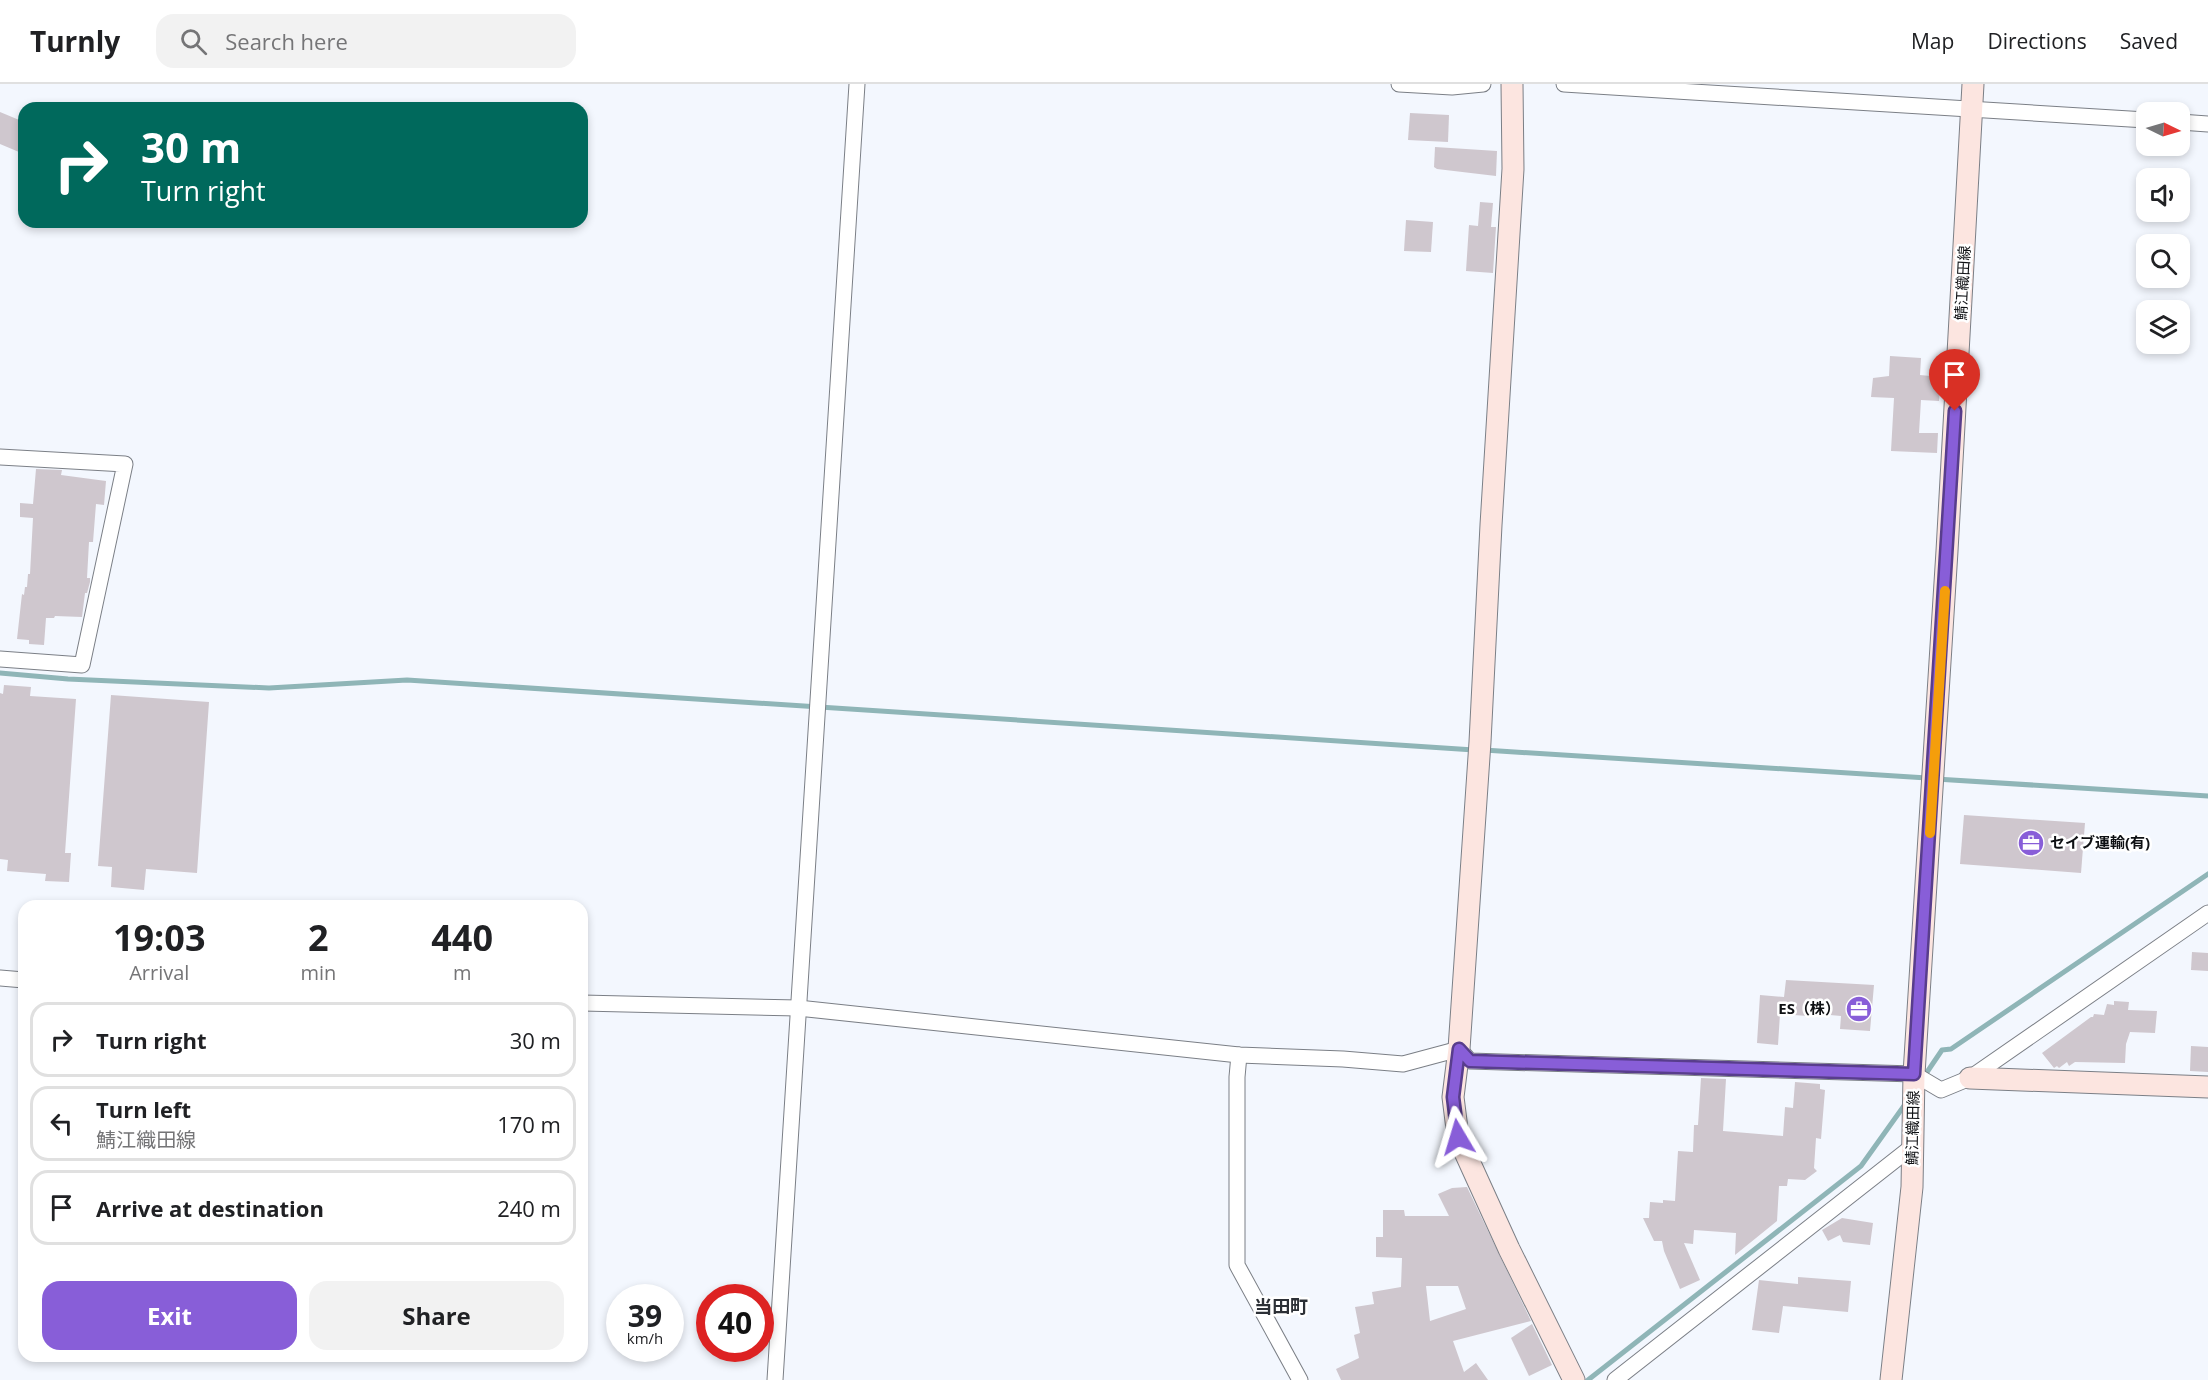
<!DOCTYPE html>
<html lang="en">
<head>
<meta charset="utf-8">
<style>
	:root { --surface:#fff; --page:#f2f2f2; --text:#202124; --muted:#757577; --line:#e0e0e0; --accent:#885ed8 }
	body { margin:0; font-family:"Open Sans","Noto Sans JP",sans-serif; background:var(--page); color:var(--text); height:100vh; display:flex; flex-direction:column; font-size:22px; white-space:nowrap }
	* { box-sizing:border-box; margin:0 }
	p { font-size:20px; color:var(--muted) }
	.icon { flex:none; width:33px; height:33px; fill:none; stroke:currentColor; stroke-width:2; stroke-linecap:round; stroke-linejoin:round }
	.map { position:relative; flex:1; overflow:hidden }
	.side { position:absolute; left:18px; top:816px; width:570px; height:462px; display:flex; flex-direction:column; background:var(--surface); border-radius:18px; box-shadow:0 3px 9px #0003 }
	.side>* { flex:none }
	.hud { position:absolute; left:18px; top:18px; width:570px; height:126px; border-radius:18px; box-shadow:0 3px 9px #0003; background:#00695c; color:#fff; overflow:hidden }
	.needle { width:39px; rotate:95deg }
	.buttons { position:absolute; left:2136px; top:18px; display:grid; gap:12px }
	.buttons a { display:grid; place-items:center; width:54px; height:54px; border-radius:12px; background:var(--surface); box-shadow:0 3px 9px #0003; font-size:30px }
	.speed { position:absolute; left:606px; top:1200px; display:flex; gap:12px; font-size:30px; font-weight:700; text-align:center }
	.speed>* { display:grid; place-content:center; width:78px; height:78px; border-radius:50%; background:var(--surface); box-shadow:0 3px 9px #0003; line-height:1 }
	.speed small { font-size:15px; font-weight:400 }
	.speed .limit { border:9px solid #d22; background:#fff; color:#111 }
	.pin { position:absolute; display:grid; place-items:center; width:51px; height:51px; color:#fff; margin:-62px -26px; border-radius:50% 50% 50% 0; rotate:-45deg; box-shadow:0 0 6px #0007 }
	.pin .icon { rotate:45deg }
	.me { position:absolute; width:66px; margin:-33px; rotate:353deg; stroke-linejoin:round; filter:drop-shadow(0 0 4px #0008) }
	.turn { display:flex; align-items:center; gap:21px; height:126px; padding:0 24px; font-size:27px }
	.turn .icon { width:78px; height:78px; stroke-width:2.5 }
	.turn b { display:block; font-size:42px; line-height:51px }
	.eta { display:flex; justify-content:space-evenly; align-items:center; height:102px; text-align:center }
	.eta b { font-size:36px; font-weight:700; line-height:42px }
	.cta { display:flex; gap:12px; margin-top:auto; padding:12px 24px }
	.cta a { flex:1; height:69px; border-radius:18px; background:var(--accent); color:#fff; font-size:24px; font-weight:700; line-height:69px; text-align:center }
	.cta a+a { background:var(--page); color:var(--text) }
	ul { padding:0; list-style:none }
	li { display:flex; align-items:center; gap:18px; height:75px; margin:0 12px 9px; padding:0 12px; border:3px solid var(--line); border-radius:18px }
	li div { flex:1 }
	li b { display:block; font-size:22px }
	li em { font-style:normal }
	header { display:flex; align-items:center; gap:36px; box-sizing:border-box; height:84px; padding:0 30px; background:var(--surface); border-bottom:2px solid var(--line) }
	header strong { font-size:28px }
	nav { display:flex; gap:33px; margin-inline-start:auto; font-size:21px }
	.search { width:420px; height:54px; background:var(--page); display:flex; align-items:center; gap:15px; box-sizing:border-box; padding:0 21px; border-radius:18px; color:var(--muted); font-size:22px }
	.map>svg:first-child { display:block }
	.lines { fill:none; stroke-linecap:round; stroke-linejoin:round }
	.stream { stroke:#8fb5b7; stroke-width:5 }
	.building { fill:#cfc7ce; fill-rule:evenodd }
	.street-casing { stroke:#7b7f86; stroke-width:17 }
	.secondary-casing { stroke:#7b7f86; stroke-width:23 }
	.street { stroke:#fff; stroke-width:15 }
	.secondary { stroke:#fce5e0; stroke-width:21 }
	.route-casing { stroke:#583d8c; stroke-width:15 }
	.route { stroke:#885ed8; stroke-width:10 }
	.slow { stroke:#f59e0b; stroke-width:10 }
	.labels { text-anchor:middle; stroke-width:5; stroke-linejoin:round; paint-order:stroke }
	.street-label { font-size:15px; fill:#0e1013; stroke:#fff }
	.poi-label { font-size:15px; font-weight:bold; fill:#0e1013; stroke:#fff; text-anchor:start }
	.quarter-label { font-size:18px; font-weight:bold; fill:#2c3036; stroke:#fff }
</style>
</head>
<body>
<header>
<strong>Turnly</strong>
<div class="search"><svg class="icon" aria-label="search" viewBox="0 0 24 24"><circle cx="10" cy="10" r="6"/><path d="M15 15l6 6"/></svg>Search here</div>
<nav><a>Map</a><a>Directions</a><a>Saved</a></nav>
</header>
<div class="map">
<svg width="2208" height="1296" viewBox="0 0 2208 1296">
	<rect width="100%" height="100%" fill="#f3f7fe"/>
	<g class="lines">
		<!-- stream -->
		<g class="stream">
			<polyline points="0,589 68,595 269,604 407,596 1474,666"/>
			<polyline points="1484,666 1927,694"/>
			<polyline points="1936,695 2208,712"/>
			<polyline points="1923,994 1942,966 1951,965 2208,790"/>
			<polyline points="1588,1296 1861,1082 1906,1019"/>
		</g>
	</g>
	<!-- building -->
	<g class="building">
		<polygon points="0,28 24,38 24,55 19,68 0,60"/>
		<polygon points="1410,29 1449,31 1448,58 1408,56"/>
		<polygon points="1435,63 1497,67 1496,92 1437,85 1434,83"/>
		<polygon points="1480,118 1493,119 1491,143 1496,143 1493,189 1466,187 1469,141 1478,142"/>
		<polygon points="1406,136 1433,138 1431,168 1404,167"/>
		<polygon points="1890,272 1921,274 1920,291 1941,293 1939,317 1921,316 1919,349 1938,349 1937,369 1891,367 1894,314 1871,313 1873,294 1889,292"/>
		<polygon points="36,385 62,386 61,391 106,397 104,421 96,420 93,458 89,458 87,494 90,494 90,498 87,509 85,509 82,533 55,532 54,534 46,534 44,561 29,560 29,556 17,555 22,510 24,511 25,503 27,503 28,490 30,490 33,434 20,433 20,419 33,420"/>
		<polygon points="4,601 31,603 30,612 76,615 65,769 71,769 69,798 45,797 46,790 7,787 8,776 0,775 0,609 3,610"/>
		<polygon points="111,611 209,618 197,789 146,785 144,806 111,803 112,783 98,782"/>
		<polygon points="1964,731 2085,739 2081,789 1960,780"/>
		<polygon points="2192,868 2208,869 2208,887 2191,886"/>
		<polygon points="1786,896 1874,901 1870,947 1840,945 1841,932 1808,929 1808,932 1780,930 1778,961 1757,959 1760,911 1784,913"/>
		<polygon points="2114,917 2129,918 2128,926 2157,927 2155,949 2130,948 2126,960 2125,979 2075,978 2069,982 2067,978 2059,984 2057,982 2054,984 2042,969 2091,933 2093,933 2094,930 2104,931 2107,920 2114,921"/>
		<polygon points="2191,962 2208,963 2208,988 2190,987"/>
		<polygon points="1701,994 1726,995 1723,1047 1783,1052 1785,1023 1793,1024 1795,998 1820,1000 1820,1005 1825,1006 1821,1055 1816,1054 1814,1084 1817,1087 1805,1096 1788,1095 1787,1102 1779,1102 1777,1137 1735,1171 1736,1149 1694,1146 1693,1160 1684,1159 1700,1196 1680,1205 1664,1167 1662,1157 1654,1157 1643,1134 1649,1134 1650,1118 1663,1119 1663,1116 1675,1117 1678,1067 1693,1068 1694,1041 1698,1041"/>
		<path d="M1467 1103 1531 1237 1453 1257 1464 1288 1476 1279 1488 1296H1341L1336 1285 1359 1274 1354 1251 1360 1249 1355 1223 1374 1220 1372 1208 1401 1203 1402 1174 1376 1173V1153H1383V1126H1404L1405 1132H1449L1438 1110 1452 1104ZM1426 1202H1458L1466 1225 1430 1237Z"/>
		<polygon points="1842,1134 1873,1139 1870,1161 1843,1158 1840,1151 1828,1157 1822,1146"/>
		<polygon points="1798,1193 1851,1197 1848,1228 1783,1222 1779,1249 1752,1246 1759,1196 1798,1200"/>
		<polygon points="1532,1240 1552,1281 1529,1292 1511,1254"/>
	</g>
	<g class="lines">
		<defs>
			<g id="street">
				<polyline points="1399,0 1452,3 1483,0"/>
				<polyline points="1564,0 2146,36"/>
				<polyline points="2180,38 2208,40"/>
				<polyline points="0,373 125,380 82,581 0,575"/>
				<polyline points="0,894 24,896"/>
				<polyline points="582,919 798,924 1239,971 1343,975 1403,980 1459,965 1470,977 1914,990 1941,1006 1970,994 2208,829"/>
				<polyline points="1239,971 1237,993 1237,1181 1300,1296"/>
				<polyline points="775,1296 857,0"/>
				<polyline points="1615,1296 1913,1062"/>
			</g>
			<g id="secondary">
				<polyline points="1512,0 1513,85 1491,441 1480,658 1459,965 1453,1013 1458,1053 1509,1165 1574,1296"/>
				<polyline points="1970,994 2208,1003"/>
				<polyline points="1891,1296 1912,1103 1914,990 1947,467 1973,0"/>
			</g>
		</defs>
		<!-- street casing -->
		<use href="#street" class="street-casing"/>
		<!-- secondary casing -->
		<use href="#secondary" class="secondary-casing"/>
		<!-- street -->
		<use href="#street" class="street"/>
		<!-- secondary -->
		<use href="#secondary" class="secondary"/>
	</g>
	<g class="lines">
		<defs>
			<polyline id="route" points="1458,1053 1453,1013 1459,965 1470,977 1914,990 1955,327"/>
		</defs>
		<!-- route casing -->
		<use href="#route" class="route-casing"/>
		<!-- route -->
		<use href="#route" class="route"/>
		<!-- slow -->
		<polyline class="slow" points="1930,749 1945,507"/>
	</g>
	<!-- icons -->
	<defs>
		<symbol id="office-disc" viewBox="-11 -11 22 22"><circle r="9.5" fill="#885ed8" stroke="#fff"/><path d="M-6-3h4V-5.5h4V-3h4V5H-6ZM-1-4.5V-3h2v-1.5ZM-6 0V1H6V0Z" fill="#fff"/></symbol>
	</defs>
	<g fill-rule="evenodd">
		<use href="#office-disc" x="2016" y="744" width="30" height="30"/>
		<use href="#office-disc" x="1844" y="910" width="30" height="30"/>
	</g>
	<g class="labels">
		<!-- street labels -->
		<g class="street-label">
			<text transform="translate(1963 199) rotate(-87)" y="5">鯖江織田線</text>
			<text transform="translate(1913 1044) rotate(-89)" y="5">鯖江織田線</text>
		</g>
		<!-- poi labels -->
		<g class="poi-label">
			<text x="2050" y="764">セイブ運輸(有)</text>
			<text x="1840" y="930" text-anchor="end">ES（株）</text>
		</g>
		<!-- quarter labels -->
		<g class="quarter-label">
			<text x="1281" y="1229">当田町</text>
		</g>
	</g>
</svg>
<div class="buttons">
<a><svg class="needle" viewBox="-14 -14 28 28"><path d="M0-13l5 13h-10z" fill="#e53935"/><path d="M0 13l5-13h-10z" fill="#757577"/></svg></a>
<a><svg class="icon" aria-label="sound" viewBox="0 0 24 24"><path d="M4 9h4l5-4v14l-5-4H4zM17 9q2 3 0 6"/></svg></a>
<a><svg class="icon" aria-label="search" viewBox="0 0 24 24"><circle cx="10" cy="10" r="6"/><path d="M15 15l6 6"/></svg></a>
<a><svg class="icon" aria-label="layers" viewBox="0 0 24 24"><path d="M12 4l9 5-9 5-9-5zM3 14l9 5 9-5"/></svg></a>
</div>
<div class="speed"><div>39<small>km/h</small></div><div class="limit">40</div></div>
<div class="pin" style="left:1955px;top:327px;background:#d93025"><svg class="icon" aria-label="arrive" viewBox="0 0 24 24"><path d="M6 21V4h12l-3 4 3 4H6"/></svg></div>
<svg class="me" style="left:1458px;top:1053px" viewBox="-20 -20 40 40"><path d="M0-17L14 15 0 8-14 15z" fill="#885ed8" stroke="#fff" stroke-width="4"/></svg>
<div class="hud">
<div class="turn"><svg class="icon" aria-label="right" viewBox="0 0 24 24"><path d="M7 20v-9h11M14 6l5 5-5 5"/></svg><div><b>30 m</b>Turn right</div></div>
</div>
<section class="side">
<div class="eta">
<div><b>19:03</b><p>Arrival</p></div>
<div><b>2</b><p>min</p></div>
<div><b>440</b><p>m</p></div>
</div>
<ul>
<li><svg class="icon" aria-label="right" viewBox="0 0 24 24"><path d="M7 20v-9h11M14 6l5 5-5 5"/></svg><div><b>Turn right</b></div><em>30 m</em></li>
<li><svg class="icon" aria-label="left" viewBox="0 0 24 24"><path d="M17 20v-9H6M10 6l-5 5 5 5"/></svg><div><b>Turn left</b><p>鯖江織田線</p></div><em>170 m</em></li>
<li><svg class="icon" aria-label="arrive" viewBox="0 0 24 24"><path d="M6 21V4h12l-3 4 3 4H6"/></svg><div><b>Arrive at destination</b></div><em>240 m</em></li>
</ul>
<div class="cta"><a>Exit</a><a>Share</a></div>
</section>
</div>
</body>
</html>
